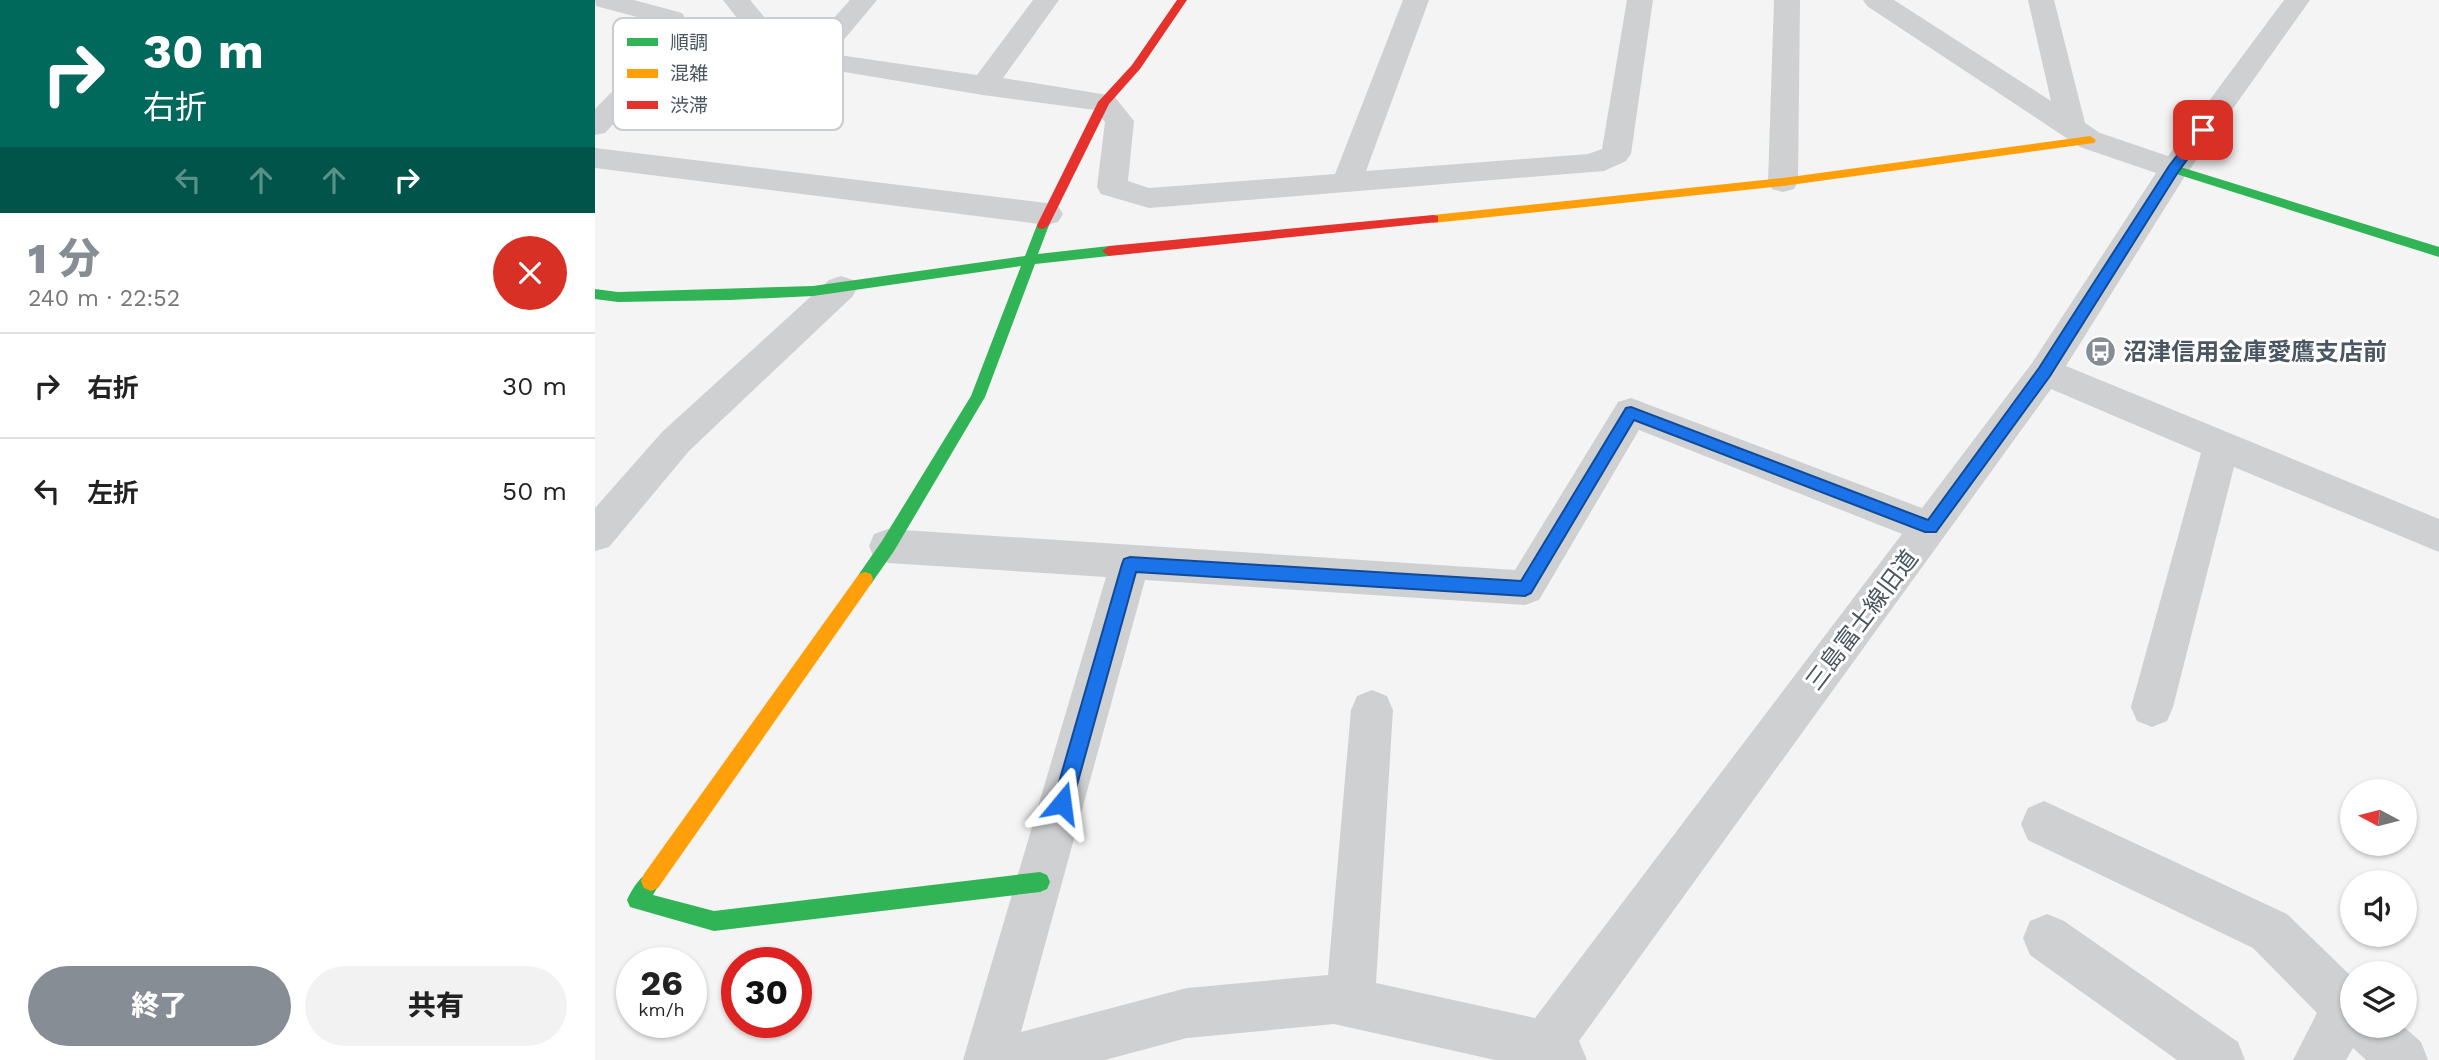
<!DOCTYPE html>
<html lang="ja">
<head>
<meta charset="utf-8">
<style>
	:root { --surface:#fff; --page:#f2f2f2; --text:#222; --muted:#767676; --line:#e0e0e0; --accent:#868d94 }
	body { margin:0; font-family:"Work Sans","Noto Sans JP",sans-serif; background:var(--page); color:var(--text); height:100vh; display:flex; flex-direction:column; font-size:26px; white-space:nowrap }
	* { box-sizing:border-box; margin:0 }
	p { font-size:23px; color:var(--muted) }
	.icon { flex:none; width:38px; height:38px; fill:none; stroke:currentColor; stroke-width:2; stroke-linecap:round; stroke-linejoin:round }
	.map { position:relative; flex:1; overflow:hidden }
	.sheet { display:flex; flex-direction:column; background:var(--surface); width:595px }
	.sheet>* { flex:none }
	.hud { background:#00695c; color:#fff; overflow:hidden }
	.needle { width:46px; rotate:277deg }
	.fabs { position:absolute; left:1745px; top:779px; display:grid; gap:14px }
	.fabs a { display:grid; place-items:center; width:77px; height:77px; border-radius:50%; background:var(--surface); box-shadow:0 2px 5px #0004; font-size:35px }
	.speed { position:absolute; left:21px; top:947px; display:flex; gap:14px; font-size:35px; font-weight:700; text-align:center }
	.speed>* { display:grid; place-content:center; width:91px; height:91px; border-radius:50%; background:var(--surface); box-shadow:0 2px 5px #0004; line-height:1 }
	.speed small { font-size:18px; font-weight:400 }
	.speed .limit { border:10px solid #d22; background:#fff; color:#111 }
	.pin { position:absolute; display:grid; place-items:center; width:60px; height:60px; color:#fff; margin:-30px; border-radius:14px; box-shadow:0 4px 10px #0006 }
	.me { position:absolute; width:77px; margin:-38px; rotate:16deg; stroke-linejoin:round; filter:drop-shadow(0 0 5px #0008) }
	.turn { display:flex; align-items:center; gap:24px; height:147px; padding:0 28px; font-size:32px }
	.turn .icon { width:91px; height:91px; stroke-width:2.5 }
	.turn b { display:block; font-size:49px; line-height:60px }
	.lanes { display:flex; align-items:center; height:66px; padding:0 28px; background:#0003; justify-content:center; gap:35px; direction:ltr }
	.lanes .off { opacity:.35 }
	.round { display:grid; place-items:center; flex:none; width:74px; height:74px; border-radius:37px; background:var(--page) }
	.head { display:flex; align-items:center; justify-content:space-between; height:119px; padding:0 28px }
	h1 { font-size:42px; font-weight:800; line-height:52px; color:var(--accent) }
	.action { display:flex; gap:14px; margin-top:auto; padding:14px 28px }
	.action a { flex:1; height:80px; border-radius:42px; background:var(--accent); color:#fff; font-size:28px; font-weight:800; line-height:80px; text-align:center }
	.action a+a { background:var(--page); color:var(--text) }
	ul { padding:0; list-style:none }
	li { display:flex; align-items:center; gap:21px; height:105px; padding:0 28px; border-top:2px solid var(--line) }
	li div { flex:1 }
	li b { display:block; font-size:26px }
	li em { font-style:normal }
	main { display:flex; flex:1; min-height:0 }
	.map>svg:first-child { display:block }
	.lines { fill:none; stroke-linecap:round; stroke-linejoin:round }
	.street { fill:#ced0d2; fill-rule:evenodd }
	.fast { fill:#30b455; fill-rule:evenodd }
	.slow { fill:#ff9f0a; fill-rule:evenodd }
	.jam { fill:#e5322d; fill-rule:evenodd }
	.route { fill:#1a73e8; stroke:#114b97; stroke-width:2 }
	.labels { text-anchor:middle; stroke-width:6; stroke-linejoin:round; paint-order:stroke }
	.poi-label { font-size:24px; font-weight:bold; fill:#4a5661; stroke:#fff; text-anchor:start }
	.street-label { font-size:24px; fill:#4a5661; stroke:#fff }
	.key { fill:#fff; stroke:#c9ccd0; stroke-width:2 }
	.key-label { font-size:19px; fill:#4a5661 }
</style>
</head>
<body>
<main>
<section class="sheet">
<div class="hud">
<div class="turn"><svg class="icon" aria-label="right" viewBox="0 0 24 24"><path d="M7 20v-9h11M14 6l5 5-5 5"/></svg><div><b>30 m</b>右折</div></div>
<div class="lanes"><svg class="icon off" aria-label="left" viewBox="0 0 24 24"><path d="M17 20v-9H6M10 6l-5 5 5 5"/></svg><svg class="icon off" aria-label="ahead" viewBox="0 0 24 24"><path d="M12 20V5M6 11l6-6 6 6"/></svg><svg class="icon off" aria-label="ahead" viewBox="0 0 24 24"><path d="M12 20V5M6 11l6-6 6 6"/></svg><svg class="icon" aria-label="right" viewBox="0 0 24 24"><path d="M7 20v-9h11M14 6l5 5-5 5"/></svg></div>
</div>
<div class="head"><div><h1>1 分</h1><p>240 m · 22:52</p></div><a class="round" style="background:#d93025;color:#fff"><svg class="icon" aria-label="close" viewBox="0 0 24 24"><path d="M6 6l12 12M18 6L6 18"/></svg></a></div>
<ul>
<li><svg class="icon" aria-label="right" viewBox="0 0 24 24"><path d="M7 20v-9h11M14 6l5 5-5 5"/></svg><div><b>右折</b></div><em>30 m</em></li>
<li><svg class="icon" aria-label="left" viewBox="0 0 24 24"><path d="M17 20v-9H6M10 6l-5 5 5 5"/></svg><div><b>左折</b></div><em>50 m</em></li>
</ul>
<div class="action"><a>終了</a><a>共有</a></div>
</section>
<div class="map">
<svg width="1844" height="1060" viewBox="0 0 1844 1060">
	<rect width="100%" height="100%" fill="#f4f4f4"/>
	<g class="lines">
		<!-- street -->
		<g class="street">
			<polygon points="0,0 39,0 87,13 101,35 10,133 0,135 0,109 74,34 68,24 1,6"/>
			<polygon points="128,0 155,0 190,42 211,49 255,0 282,0 237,54 382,75 438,0 464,0 408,78 519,96 539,121 533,181 554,188 740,174 808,0 834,0 771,171 993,154 1007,149 1032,0 1058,0 1036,154 1031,161 1009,171 554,208 506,194 502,187 510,122 500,110 388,95 207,65 170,54"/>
			<polygon points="1179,0 1205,0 1203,182 1199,189 1188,192 1177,189 1173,182"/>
			<path d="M1268 0H1299L1456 101 1433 0H1459L1490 123 1505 133 1573 156 1689 0H1715L1590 176 1471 366 1844 519V552L1639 467 1578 707 1572 721 1557 727 1542 721 1536 707 1606 453 1456 389 984 1041 992 1060H900L739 1024 592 1038 510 1060H368L511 577 293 563 279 558 274 546 279 534 293 529 920 570 1023 402 1036 398 1327 508 1437 363 1561 173 1485 147 1272 6ZM1044 430 1307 534 940 1018 781 983 798 710 792 696 777 690 762 696 756 710 733 975 592 988 426 1032 550 580 930 605 944 600Z"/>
			<polygon points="0,148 452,203 463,206 468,214 463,222 452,225 0,168"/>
			<polygon points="246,276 258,280 262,288 258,296 94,451 14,547 0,551 0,508 68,431 234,280"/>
			<polygon points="1449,801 1692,914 1757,977 1757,1026 1808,1026 1826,1042 1833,1060 1771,1060 1758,1048 1751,1060 1698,1060 1722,1013 1658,948 1433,840 1426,824 1433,808"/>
			<polygon points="1452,914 1469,921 1643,1042 1650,1060 1582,1060 1435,955 1428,938 1435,921"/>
		</g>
		<!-- fast -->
		<g class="fast">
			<polygon points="1579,165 1844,247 1844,257 1575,172 1573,169"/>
			<polygon points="448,221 454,225 443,254 514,246 521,251 514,256 440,264 390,397 299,551 276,584 270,586 264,584 262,579 264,574 287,541 376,396 426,266 218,296 135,300 23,302 0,299 0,289 23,292 218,286 430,256 442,225"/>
			<path d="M56 871 63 874 66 881 58 895 119 911 445 872 452 875 455 882 452 889 445 892 119 931 35 907 32 900C37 889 45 876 56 871Z"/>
		</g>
		<!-- slow -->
		<g class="slow">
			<polygon points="1495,136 1501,140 1499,143 1188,186 838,223 832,219 838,215 1188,178"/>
			<polygon points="270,572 276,574 278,579 276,584 63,888 56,891 49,888 46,881 49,874 264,574"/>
		</g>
		<!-- jam -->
		<g class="jam">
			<polygon points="582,0 592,0 545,69 514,104 454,225 448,229 443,228 442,225 503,102 537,65"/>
			<polygon points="838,215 843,216 843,222 514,256 507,251 514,246"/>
		</g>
	</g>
	<!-- route -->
	<polygon class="route" points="1608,126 1614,130 1583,172 1455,376 1341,532 1330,532 1039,420 936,593 930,596 541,572 477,803 474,809 467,812 461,809 458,803 527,564 529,559 535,557 926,581 1031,408 1036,407 1333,520 1444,368 1574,166 1604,127"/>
	<!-- icons -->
	<defs>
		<symbol id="bus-disc" viewBox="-11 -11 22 22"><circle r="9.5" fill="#868d94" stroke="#fff"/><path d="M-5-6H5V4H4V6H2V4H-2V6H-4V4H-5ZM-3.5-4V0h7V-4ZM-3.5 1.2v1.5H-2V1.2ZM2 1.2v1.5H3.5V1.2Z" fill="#fff"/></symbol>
	</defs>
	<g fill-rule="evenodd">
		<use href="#bus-disc" x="1488" y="334" width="35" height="35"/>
	</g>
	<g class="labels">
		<!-- poi labels -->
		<g class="poi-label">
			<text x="1528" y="360">沼津信用金庫愛鷹支店前</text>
		</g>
		<!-- street labels -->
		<g class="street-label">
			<text transform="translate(1267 620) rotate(-53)" y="8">三島富士線旧道</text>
		</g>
	</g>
	<!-- legend -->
	<rect x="18" y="18" width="230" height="112" rx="10" class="key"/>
	<rect x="32" y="38" width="31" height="8" fill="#30b455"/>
	<rect x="32" y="69" width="31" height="9" fill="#ff9f0a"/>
	<rect x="32" y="101" width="31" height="8" fill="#e5322d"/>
	<g class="key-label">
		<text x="75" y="49">順調</text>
		<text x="75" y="80">混雑</text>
		<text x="75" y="112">渋滞</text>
	</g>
</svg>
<div class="fabs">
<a><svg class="needle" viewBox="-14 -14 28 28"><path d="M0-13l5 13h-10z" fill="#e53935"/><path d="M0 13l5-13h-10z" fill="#767676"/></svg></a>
<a><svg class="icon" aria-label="sound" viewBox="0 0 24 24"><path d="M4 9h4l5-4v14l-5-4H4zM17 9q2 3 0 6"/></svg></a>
<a><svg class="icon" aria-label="layers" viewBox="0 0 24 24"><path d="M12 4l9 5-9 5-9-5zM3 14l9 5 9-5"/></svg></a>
</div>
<div class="speed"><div>26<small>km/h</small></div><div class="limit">30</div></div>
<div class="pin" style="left:1608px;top:130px;background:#d93025"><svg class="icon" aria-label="arrive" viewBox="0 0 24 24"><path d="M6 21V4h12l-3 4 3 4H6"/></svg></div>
<svg class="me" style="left:467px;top:803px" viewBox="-20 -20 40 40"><path d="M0-17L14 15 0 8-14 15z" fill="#1a73e8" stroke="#fff" stroke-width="4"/></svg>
</div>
</main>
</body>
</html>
